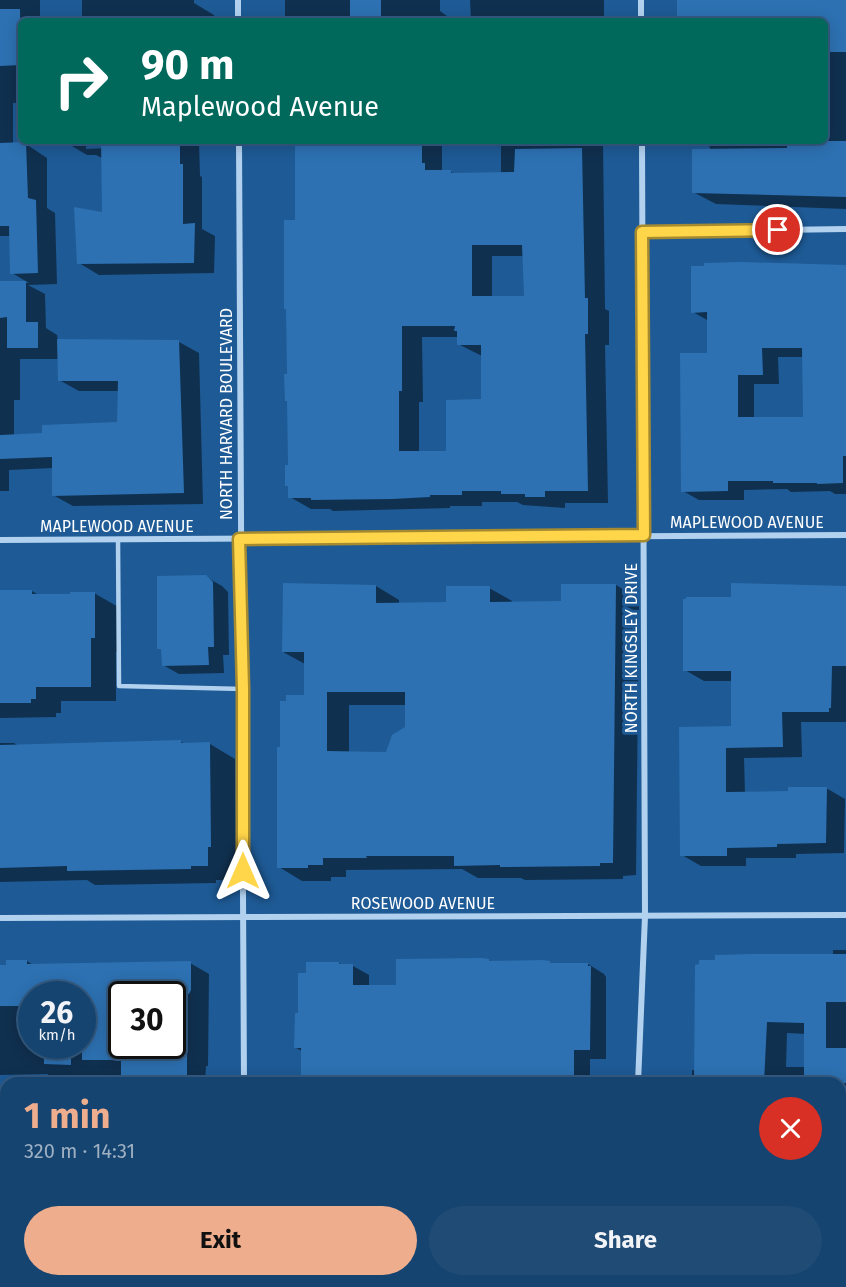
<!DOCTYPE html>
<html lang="en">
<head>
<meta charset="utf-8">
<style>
	:root { --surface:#164470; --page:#1f4b75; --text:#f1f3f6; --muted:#9eb0c3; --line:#355c83; --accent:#eead8d }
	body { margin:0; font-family:"Fira Sans",sans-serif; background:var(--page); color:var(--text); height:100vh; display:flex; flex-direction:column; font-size:22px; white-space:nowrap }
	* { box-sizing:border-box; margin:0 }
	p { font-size:20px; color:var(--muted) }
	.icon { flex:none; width:33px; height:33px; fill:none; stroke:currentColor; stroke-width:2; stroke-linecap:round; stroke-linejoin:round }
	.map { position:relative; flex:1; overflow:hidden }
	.details { position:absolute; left:0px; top:1077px; width:846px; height:210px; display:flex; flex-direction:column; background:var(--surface); border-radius:18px 18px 0 0; box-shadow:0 3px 15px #0003,0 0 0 2px var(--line) }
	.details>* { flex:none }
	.hud { position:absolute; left:18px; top:18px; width:810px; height:126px; border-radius:9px; box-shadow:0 3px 15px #0003,0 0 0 2px var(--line); background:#00695c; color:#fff; overflow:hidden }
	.speed { position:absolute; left:18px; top:981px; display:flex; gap:12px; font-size:30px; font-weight:700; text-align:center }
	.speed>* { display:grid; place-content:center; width:78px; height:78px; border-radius:50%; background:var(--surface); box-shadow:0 3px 15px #0003,0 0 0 2px var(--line); line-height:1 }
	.speed small { font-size:15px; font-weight:400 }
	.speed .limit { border:3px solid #111; border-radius:9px; background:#fff; color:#111 }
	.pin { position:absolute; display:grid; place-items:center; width:51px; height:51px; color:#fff; margin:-26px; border:3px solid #fff; border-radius:50%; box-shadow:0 2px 6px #0007 }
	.me { position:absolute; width:66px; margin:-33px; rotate:0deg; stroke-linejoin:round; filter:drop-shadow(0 0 4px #0008) }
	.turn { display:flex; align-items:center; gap:21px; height:126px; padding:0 24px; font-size:27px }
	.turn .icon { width:78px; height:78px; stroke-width:2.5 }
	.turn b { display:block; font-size:42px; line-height:51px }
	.round { display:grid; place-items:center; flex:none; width:63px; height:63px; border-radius:32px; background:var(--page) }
	.overview { display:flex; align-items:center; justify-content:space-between; height:102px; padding:0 24px }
	h1 { font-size:36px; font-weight:700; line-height:45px; color:var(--accent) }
	.action { display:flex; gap:12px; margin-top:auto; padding:12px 24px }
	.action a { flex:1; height:69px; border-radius:36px; background:var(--accent); color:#111; font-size:24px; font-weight:700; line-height:69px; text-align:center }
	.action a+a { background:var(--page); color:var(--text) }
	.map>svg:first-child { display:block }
	.shadow { fill:#0007; fill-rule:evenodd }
	.building { fill:#2d71b2; fill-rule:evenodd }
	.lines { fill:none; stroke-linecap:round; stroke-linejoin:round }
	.lane { stroke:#b1d1ef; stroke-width:4.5 }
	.street { stroke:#b1d1ef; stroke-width:6 }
	.route-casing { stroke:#a68a30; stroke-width:15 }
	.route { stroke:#ffd54a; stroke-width:10 }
	.labels { text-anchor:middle; stroke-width:6; stroke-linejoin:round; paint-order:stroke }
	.street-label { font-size:16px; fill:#fff; stroke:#1e5a95 }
</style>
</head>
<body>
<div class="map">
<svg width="846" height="1287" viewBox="0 0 846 1287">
	<rect width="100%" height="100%" fill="#1e5a95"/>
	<!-- shadow -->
	<g class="shadow">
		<path d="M0 0H40V21H21V103H13V144H26L47 158V208L55 213 57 284 28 285 45 294 46 328 57 335 58 341 179 342 199 353 203 504 73 506 53 495V468L9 470V491H0V283H29L12 273 11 236H0ZM20 359H59V380L79 391H120L119 424 43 435 14 436V400H20Z"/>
		<polygon points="82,0 194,0 194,3 214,15 215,21 82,21"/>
		<polygon points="285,0 440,0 440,11 454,21 285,21"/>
		<polygon points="470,0 604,0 604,21 471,21"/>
		<polygon points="680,0 846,0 846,209 716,204 693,192 710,150 709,141 825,141 825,21 680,21"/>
		<path d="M67 141H199L200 176 202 177V229L215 236 214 273 99 275 79 263 103 213 102 158 96 155H87L67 143ZM108 145V148L86 149V146Z"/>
		<path d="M296 141H442V172H451L456 175 501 174V141H603L605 309 609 311V345H605L608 503H565V508L523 505 517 502H482V506H450V508L333 511 330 509H311L290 497V487L286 485 290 466 289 376 297 221ZM492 256H524L525 298H492ZM422 337H458V344L482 356V401L448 452 419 453V402H423Z"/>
		<path d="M846 266V494H835L830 491 791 492 787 489 744 490V500H699L683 491 709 354V321L693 312ZM778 357H804V418L754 419V384H779Z"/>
		<polygon points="206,577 222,586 228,592 229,655 223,655 224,673 179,674 163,665 163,650 159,648"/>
		<path d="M616 585 639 599 636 875 623 876V879L525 880 521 878H478L462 869 346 870V877H331V881H302L279 867 281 748 305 696V664L283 652 376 586 399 600V604H447L489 588 512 601V603L563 602ZM349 705H407V728L387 754 349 753Z"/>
		<polygon points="846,588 846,722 801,722 802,757 744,758 745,793 789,793 826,788 845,799 844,853 796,854 796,858 746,858 746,866 701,866 682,855 733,728 733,681 704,681 685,670 733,599"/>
		<polygon points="0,591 32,591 40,596 94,593 120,608 120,652 116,652 116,701 61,701 61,713 56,713 56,717 0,718"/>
		<polygon points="181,742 185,744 210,744 235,759 236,861 233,861 233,880 216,880 216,883 95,885 87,880 0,882 0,743 14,743 19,746"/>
		<path d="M833 950H846V1287H809L799 1281H840V1083H692V1070H695L833 955ZM787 1033 806 1034V1067H786Z"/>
		<polygon points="488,960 491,962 549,962 554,965 588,964 604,974 606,977 606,1059 590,1059 590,1083 302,1083 302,1051 296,1048 299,1015 308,974 339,963 343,966 353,966 369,975 369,987 398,987"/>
		<path d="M27 961 33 965 190 963 209 974 208 1066H206L205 1083H48V1074L0 1075V966ZM32 994H82V1046H32ZM122 994H172V1046H122Z"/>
		<polygon points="0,1109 6,1113 6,1281 208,1281 208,1287 0,1287"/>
		<rect x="303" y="1281" width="193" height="6"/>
		<rect x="532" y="1281" width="52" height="6"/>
		<polygon points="690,1281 752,1281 752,1287 686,1287 686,1285 690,1285"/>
	</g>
	<!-- building -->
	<g class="building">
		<polygon points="350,0 381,0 381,19 350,20"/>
		<polygon points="677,0 846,0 846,52 825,52 825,21 677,21"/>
		<polygon points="0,9 20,9 21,65 0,66"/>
		<polygon points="101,141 180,141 180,164 183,164 183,224 195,223 194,263 77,264 74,207 102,212"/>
		<path d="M295 141H422V163H425V170H451V173L514 172 515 149 582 148 585 298H588V334H585L588 491H545V497H525V494H501V491H462V495H430V497L392 499 311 500V498H288V486H285V465H288L287 401H285L284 374H287L286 309H284V220H295ZM472 245H522L524 296H472ZM402 326H455L454 331H457V345H481V399L446 400V451H399V391H402Z"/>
		<polygon points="787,141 846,141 846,197 692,193 692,149 787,148"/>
		<polygon points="26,142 28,198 36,200 38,273 10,274 9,226 0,226 0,143"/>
		<path d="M741 262 846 265V456H843V483L817 484V483H773V481H728V491L681 492 680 353H707V312L691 313V266H704V263ZM762 348H802L803 417H738V375H763Z"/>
		<polygon points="0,281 26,281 26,322 38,322 38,348 7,348 7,317 0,318"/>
		<polygon points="57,339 179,340 184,493 52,496 52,457 0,459 0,435 42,433 42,425 117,422 118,381 58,381"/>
		<polygon points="206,575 213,582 214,647 208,647 209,665 162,666 161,649 157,649 157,576"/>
		<path d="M283 583 376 585V603L446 602V586H490V602L561 601V584H616L613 863H600V866L500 867V865L454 866V856H366L367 858H323V865H308V868H277V747H280V701H286V695H304V652H282ZM327 692H405V727L392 735 386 752 327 751Z"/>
		<polygon points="731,583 846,586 846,666 832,666 831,708 829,708 829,712 782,712 783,747 726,748 726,792 788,791 788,787 827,787 826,843 777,844 777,847 727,848 727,856 680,856 679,727 731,726 731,671 683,671 683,599 686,599 686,597 731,597"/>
		<polygon points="0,590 32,590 32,594 70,594 70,592 95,592 95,638 91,638 91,687 36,687 36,699 31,699 31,703 0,703"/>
		<polygon points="181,740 181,743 210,742 211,847 208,847 208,866 191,866 191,869 67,871 67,866 0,868 0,745"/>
		<polygon points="752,954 846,954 846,1002 826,1002 826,1048 846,1048 846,1083 804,1083 804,1023 767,1022 764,1083 694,1083 695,965 699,964 699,960 715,960 715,955"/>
		<polygon points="482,958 489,959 489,961 543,960 550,961 550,963 588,963 588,966 591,966 590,1050 574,1050 574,1083 301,1083 301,1048 294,1048 295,1013 298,1013 298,973 306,973 306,962 339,962 339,964 353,964 353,985 396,985 396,959"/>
		<polygon points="6,960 27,960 27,964 191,961 191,990 189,994 122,994 122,1003 112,1003 112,1060 82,1060 82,994 32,994 32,1006 0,1006 0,965 6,965"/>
		<polygon points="44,1046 71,1046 71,1065 44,1064"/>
		<rect x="121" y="1046" width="66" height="37"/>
	</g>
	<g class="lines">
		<!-- lane -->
		<polyline class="lane" points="118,539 119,686 243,689"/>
		<!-- street -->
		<g class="street">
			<polyline points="238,0 238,21"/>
			<polyline points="641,0 641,21"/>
			<polyline points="239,141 244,1083"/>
			<polyline points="642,232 846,229"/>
			<polyline points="0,540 846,535"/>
			<polyline points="0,918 846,915"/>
			<polyline points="638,1083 645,916 642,141"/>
			<polyline points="245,1281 245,1287"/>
			<polyline points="629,1287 629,1281"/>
		</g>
	</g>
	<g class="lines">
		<defs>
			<polyline id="route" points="243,871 243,689 239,539 644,535 642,232 778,230"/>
		</defs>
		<!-- route casing -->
		<use href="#route" class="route-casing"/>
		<!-- route -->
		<use href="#route" class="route"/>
	</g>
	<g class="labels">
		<!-- street labels -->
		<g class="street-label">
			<text transform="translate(226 414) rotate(-90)" y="6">NORTH HARVARD BOULEVARD</text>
			<text x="747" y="528">MAPLEWOOD AVENUE</text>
			<text x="117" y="532">MAPLEWOOD AVENUE</text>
			<text transform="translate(631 648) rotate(-90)" y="6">NORTH KINGSLEY DRIVE</text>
			<text x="423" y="909">ROSEWOOD AVENUE</text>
		</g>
	</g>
</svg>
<div class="speed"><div>26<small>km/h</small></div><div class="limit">30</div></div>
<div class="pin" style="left:778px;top:230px;background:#d93025"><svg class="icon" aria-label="arrive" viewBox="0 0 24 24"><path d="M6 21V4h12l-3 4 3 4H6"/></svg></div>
<svg class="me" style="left:243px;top:871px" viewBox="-20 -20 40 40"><path d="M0-17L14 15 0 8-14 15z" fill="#ffd54a" stroke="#fff" stroke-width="4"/></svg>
<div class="hud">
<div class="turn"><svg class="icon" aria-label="right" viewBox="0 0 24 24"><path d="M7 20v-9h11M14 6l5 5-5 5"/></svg><div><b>90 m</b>Maplewood Avenue</div></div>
</div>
<section class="details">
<div class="overview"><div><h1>1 min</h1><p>320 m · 14:31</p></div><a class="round" style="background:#d93025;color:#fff"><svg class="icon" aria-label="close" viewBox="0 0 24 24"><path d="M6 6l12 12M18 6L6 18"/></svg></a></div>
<div class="action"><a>Exit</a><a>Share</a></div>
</section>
</div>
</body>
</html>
